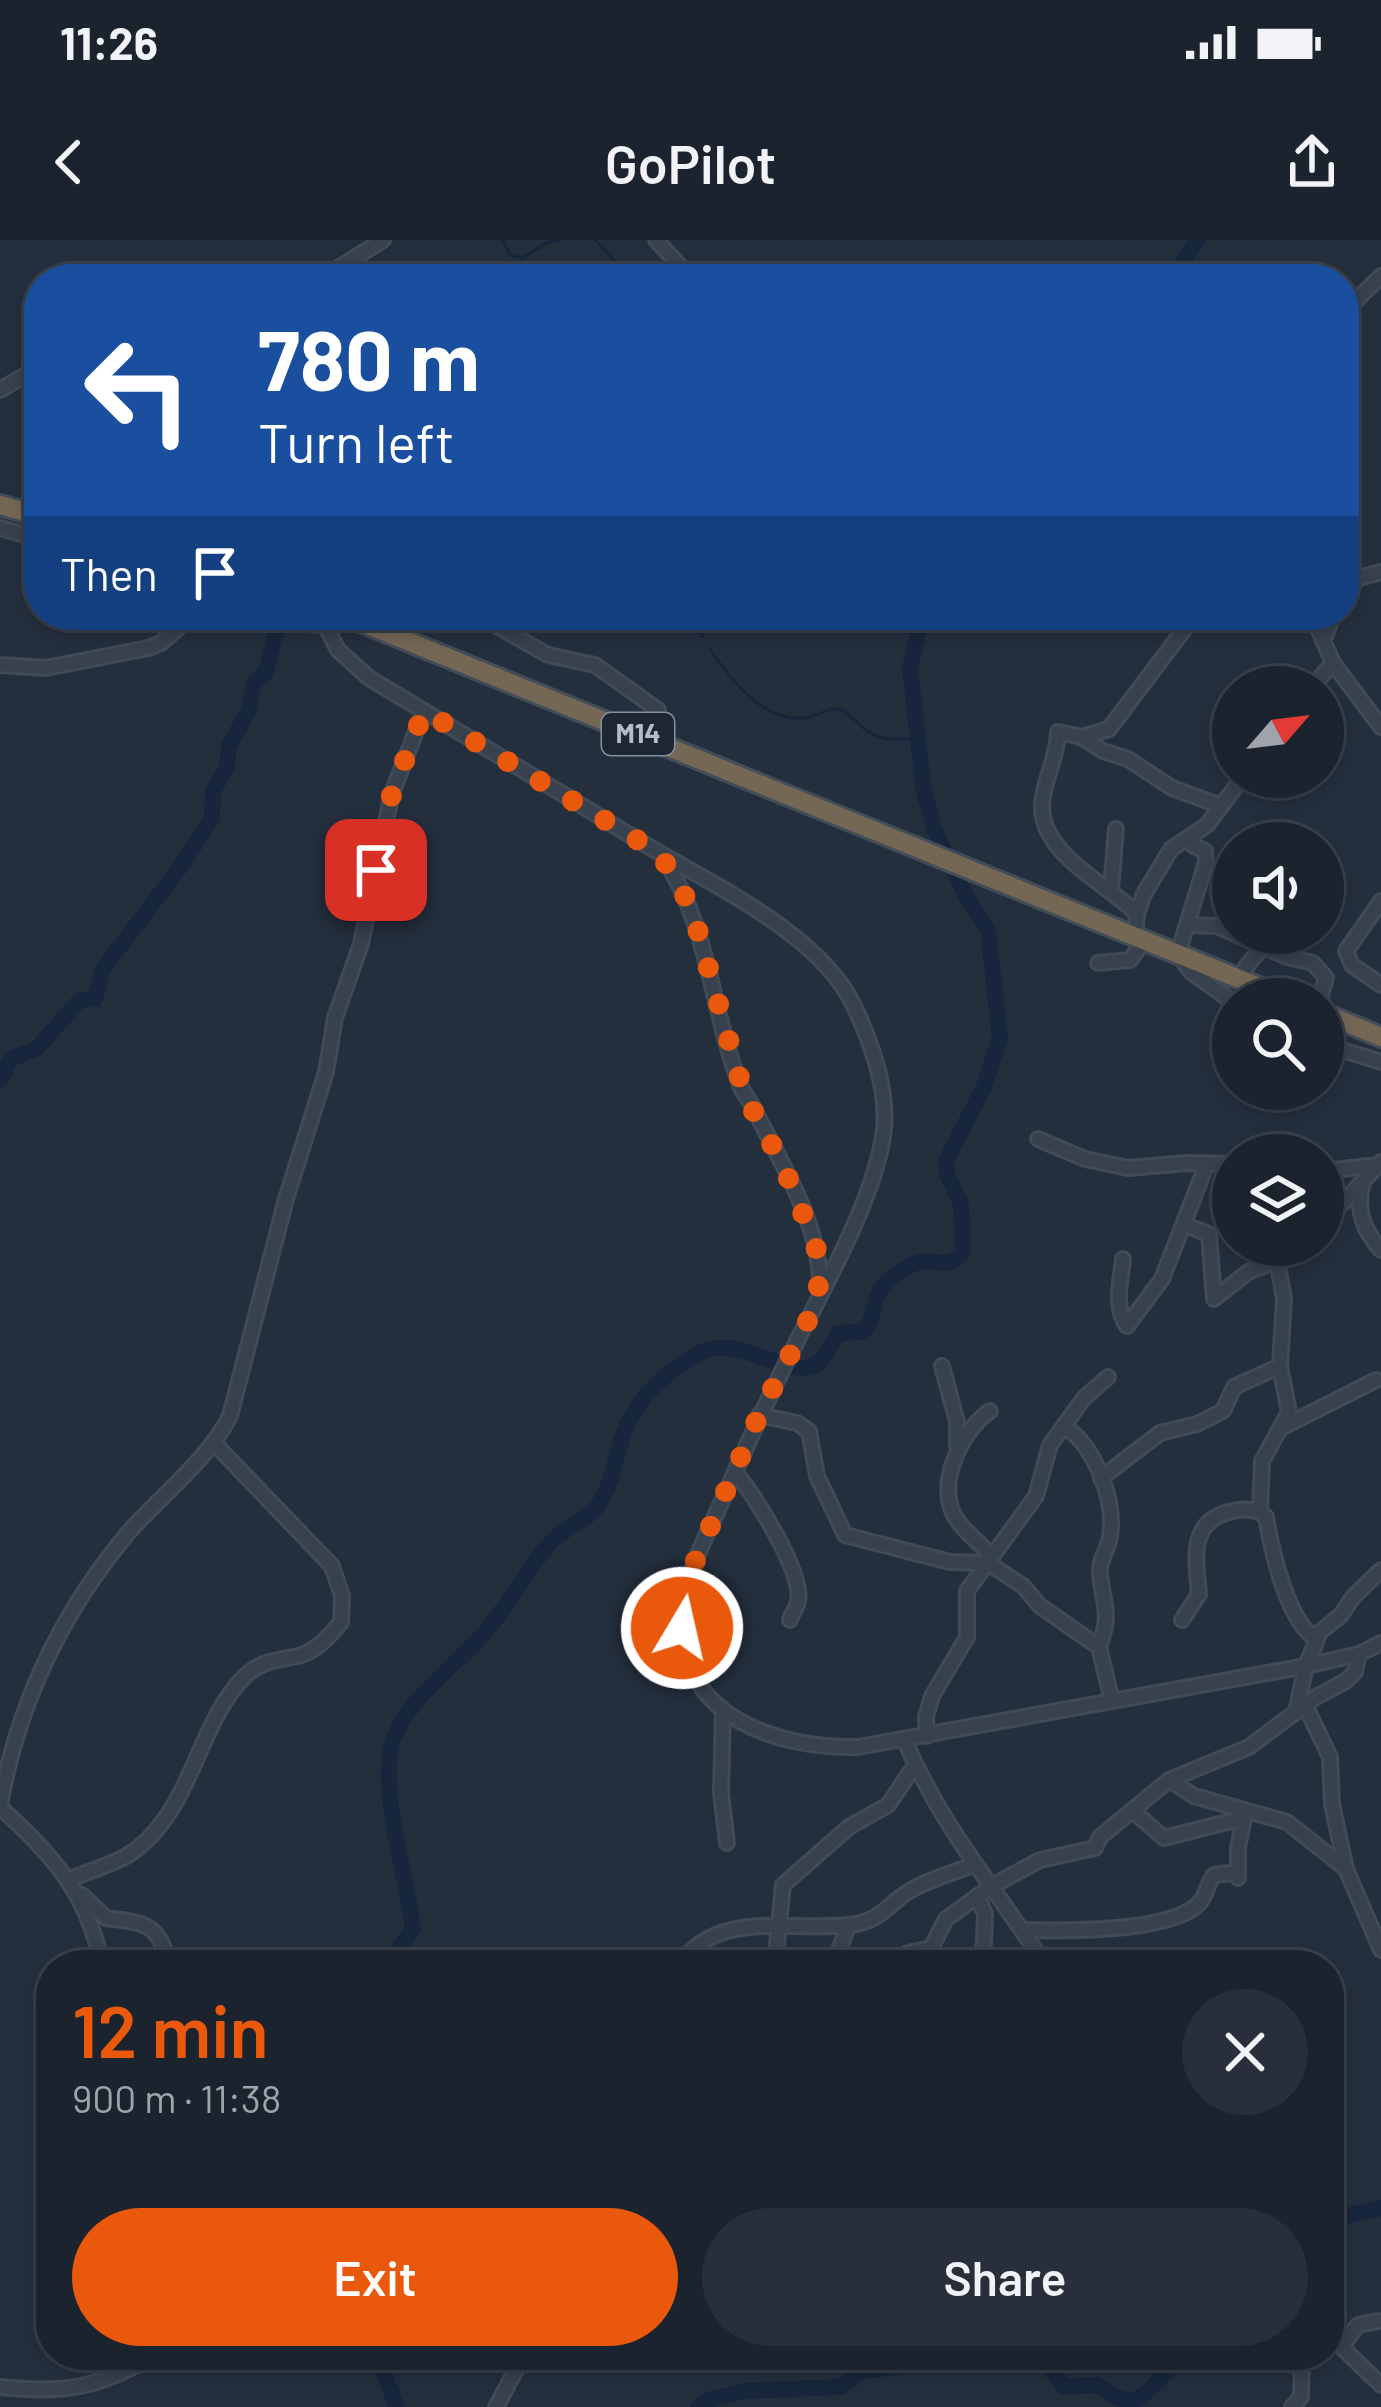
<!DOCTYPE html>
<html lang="en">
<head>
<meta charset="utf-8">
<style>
	:root { --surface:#1b232e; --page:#282f3a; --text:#f1f3f6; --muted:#a0a4aa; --line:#39404a; --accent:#ea580c }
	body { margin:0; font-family:Barlow,sans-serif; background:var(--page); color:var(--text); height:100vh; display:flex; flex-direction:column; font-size:45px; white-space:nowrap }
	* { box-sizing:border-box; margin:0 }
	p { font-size:39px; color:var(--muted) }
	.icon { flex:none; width:66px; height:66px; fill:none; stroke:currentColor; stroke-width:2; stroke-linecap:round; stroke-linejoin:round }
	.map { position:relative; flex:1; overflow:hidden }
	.details { position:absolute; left:36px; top:1710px; width:1308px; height:420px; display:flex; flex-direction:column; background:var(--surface); border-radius:48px; box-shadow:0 6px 18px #0003,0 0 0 3px var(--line) }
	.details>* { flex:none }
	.banner { position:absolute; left:24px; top:24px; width:1335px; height:366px; border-radius:48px; box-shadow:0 6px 18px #0003,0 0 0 3px var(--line); background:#1a4fa0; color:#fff; overflow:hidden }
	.needle { width:78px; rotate:62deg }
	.controls { position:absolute; left:1212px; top:426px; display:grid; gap:24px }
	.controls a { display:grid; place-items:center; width:132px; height:132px; border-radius:50%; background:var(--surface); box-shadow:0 6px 18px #0003,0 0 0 3px var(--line); font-size:60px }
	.pin { position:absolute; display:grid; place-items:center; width:102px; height:102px; color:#fff; margin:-51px; border-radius:24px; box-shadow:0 6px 18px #0006 }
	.me { position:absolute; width:132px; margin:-66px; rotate:9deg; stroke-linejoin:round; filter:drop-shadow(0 0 9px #0008) }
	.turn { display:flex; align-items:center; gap:42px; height:252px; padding:0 36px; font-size:54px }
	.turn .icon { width:156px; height:156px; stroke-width:2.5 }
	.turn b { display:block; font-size:84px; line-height:102px }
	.then { display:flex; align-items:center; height:114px; padding:0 36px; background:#0003; gap:24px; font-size:45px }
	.round { display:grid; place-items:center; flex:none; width:126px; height:126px; border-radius:63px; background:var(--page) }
	.head { display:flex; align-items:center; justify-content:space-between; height:204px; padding:0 36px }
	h1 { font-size:72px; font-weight:600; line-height:90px; color:var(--accent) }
	.primary-button { display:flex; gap:24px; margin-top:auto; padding:24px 36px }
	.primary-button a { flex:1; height:138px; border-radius:72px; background:var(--accent); color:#fff; font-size:48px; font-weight:600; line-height:138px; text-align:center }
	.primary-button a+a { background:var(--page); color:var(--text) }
	.status { display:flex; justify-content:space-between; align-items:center; height:84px; padding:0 60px; background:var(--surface); direction:ltr }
	.status svg { height:33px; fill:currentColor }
	header { display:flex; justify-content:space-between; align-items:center; height:156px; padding:0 36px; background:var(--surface); font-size:54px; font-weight:600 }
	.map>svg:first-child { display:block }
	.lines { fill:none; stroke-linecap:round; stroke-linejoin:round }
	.stream { stroke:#17263c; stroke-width:3 }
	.river { stroke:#17263c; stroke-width:16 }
	.minor-casing { stroke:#414a57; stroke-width:18 }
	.highway-casing { stroke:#434c59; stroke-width:24 }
	.minor { stroke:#38414e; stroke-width:12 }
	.highway { stroke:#746855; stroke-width:18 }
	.route { stroke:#ea580c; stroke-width:21; stroke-dasharray:0 37.8 }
	.labels { text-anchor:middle; stroke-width:12; stroke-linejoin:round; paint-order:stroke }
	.shield { fill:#1d2633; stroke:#878f9c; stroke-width:3 }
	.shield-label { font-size:27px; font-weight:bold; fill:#b4bcc9 }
</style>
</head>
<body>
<div class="status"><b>11:26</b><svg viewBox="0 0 49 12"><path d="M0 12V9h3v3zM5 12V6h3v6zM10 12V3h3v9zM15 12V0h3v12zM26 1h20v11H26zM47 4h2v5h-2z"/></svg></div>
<header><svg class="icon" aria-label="back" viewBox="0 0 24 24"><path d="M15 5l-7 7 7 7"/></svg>GoPilot<svg class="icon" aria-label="share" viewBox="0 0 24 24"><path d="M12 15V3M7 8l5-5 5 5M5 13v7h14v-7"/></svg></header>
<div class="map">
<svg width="1381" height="2167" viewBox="0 0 1381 2167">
	<rect width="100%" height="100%" fill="#242f3e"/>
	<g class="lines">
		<!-- stream -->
		<g class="stream">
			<polyline points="503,0 510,15 523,18 548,2 561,0"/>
			<polyline points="596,0 630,39"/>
			<polyline points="691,375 703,396"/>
			<path d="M710 409C730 439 763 483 806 478 818 477 828 466 842 470 850 473 856 482 863 488 881 502 896 500 917 498"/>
			<polyline points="948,2124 949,2115"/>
		</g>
		<!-- river -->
		<g class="river">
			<polyline points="1180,39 1184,20 1197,0"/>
			<polyline points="0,841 11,819 37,808 80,760 95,759 103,729 184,622 212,578 213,551 227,527 229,506 249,470 253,444 266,432 276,393"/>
			<path d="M387 1725 413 1689C407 1634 381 1562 391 1508 399 1465 459 1423 488 1389 511 1361 528 1327 552 1301 565 1287 585 1282 596 1268 610 1250 613 1229 619 1208 631 1163 659 1136 698 1114 738 1090 792 1144 818 1123 827 1117 832 1102 838 1093L863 1092C877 1078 870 1057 887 1042 893 1036 911 1024 919 1022 937 1017 945 1032 963 1012L961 964 947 934 946 921 984 847 1000 797 988 690 966 656 935 591 924 552 910 428 922 375"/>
			<polyline points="1329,1986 1346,1976 1381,1968"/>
			<polyline points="377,2115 397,2167"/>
			<path d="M1032 2115 1051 2129 1064 2147 1096 2145C1130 2167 1135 2167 1162 2136 1168 2129 1178 2123 1185 2115"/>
			<polyline points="698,2167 706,2161 744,2151 841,2147 860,2131 1004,2115"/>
		</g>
		<defs>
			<g id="minor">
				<polyline points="656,0 692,39"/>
				<polyline points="321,39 383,0"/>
				<polyline points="1344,72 1381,36"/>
				<polyline points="0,150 39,127"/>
				<polyline points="0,288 39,299"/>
				<polyline points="1344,352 1359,338 1381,332"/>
				<polyline points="284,375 313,385 324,383"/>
				<path d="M327 375 324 383 338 410 369 438C460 493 551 546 641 602 707 642 820 693 854 766 872 804 890 854 883 897 872 963 825 1045 795 1105 769 1156 745 1209 722 1261 705 1299 683 1338 682 1381 680 1478 780 1509 858 1507L1306 1426 1359 1414 1381 1403"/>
				<polyline points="478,375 548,415 595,425 658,470"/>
				<polyline points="1312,375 1333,423 1381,487"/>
				<polyline points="739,383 740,375"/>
				<polyline points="1325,397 1333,375"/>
				<polyline points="0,425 46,428 148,408 161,403 193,375"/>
				<polyline points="1312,447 1333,423"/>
				<polyline points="1084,499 1103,511 1128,519 1172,548 1221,566"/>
				<polyline points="1192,597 1194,606 1205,611 1206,622 1178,714 1191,732 1233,762"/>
				<path d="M664 619C710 688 711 772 741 847 745 856 751 862 755 871 783 927 823 988 820 1053"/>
				<polyline points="1111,649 1116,589"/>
				<polyline points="1381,661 1346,711 1352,725 1381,745"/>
				<path d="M1137 674C1107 643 1040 615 1042 564 1044 538 1057 520 1058 492L1082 497 1109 489 1195 375"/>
				<polyline points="1187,685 1217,686 1287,717 1313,723 1326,738 1320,759"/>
				<polyline points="1135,696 1137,674 1144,654 1171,609 1207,585 1243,537"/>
				<polyline points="1098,723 1130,720 1145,700"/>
				<path d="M1240 739C1247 718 1262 716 1269 693"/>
				<polyline points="1323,804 1381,822"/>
				<polyline points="1038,899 1085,919 1128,928 1187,923 1233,924"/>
				<polyline points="1323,931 1379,925"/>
				<path d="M1363 942C1355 968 1363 990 1381 1010"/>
				<polyline points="1323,984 1381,922"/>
				<polyline points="1185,985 1209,994 1214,1059 1248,1032 1277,1021 1300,1005"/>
				<path d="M1123 1019C1121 1040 1113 1067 1127 1086"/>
				<polyline points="1127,1086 1162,1039 1207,923"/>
				<polyline points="942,1126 957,1182 957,1205"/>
				<path d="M990 1171C962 1190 938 1240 953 1273 961 1290 980 1302 991 1316"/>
				<polyline points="759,1175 797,1183 809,1191 817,1236 845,1295 950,1322 988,1323 1023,1346 1040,1366 1099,1407 1112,1461"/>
				<path d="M1065 1187C1095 1206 1116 1261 1110 1297 1108 1310 1099 1319 1100 1333 1103 1365 1112 1374 1099 1407"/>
				<polyline points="1283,1187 1376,1140"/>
				<path d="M735 1232C754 1254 804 1333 798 1362 796 1368 792 1374 790 1380"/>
				<polyline points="1101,1238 1160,1193 1197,1184 1223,1171 1234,1147 1280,1126"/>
				<polyline points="1260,1271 1262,1221 1289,1172 1280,1126 1284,1058 1277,1021"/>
				<path d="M1182 1380 1199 1354C1196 1321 1188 1282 1229 1272 1243 1268 1256 1268 1266 1277 1272 1311 1287 1381 1316 1399"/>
				<polyline points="1305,1465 1330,1517 1332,1564 1346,1629 1381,1710"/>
				<polyline points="723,1470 721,1553 727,1603"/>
				<polyline points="1296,1472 1306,1426 1320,1392 1341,1375 1353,1357 1381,1330"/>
				<polyline points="927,1496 926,1477 932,1456 967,1397 967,1351 1036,1256 1050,1205 1084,1158 1108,1137"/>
				<path d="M905 1501C942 1588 995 1647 1045 1725"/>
				<polyline points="1169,1540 1194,1556 1287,1582 1345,1628"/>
				<path d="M0 1565C18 1464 62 1372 128 1293 161 1255 207 1221 230 1176L286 959 326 832 335 778 361 704 392 553 424 471"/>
				<path d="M0 1567C53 1616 87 1652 102 1725"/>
				<polyline points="1133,1571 1164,1598 1243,1578"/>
				<polyline points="1238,1638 1238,1608 1244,1577"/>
				<path d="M70 1639C91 1630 120 1623 138 1608 194 1563 198 1482 246 1435 261 1421 279 1420 298 1416 315 1412 331 1395 341 1382L342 1356 332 1326 213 1202"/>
				<path d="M82 1655 106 1678C144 1683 159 1682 169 1725"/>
				<polyline points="977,1656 985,1674 984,1704 978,1725"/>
				<path d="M1022 1690C1063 1691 1162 1692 1195 1667 1207 1658 1206 1645 1214 1635L1238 1632"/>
				<path d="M679 1725C720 1666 796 1694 856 1684 883 1679 890 1662 911 1650 930 1639 952 1633 973 1625"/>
				<polyline points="769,1725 776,1714 783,1645 849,1587 888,1565 915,1525"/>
				<polyline points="833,1725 849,1685"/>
				<polyline points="903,1725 908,1713 931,1708 946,1679 992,1646 1040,1620 1095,1608 1100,1597 1169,1540 1249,1507 1316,1457 1346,1441 1355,1432 1359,1414"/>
				<polyline points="1329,2095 1381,2145"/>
				<polyline points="1342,2106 1358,2085 1378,2081"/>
				<path d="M0 2147C64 2154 99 2148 155 2115"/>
				<polyline points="496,2167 524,2115"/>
				<polyline points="1292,2167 1301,2157 1302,2115"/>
			</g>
			<g id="highway">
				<polyline points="0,265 39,276"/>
				<polyline points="343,375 1289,759"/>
				<polyline points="1323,773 1381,797"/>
			</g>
		</defs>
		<!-- minor casing -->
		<use href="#minor" class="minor-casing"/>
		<!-- highway casing -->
		<use href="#highway" class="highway-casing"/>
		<!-- minor -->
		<use href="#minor" class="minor"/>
		<!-- highway -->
		<use href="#highway" class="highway"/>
	</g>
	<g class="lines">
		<!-- route -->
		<polyline class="route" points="376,630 392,553 424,471 659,613 682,649 696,684 744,854 783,925 816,1006 819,1059 759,1175 691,1331 682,1388"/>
	</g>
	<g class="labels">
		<!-- shield labels -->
		<rect class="shield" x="602" y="473" width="72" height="42" rx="9"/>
		<g class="shield-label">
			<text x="638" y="503">M14</text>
		</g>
	</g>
</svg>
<div class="controls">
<a><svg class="needle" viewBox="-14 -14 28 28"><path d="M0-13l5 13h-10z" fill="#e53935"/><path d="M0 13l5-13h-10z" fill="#a0a4aa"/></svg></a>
<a><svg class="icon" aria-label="sound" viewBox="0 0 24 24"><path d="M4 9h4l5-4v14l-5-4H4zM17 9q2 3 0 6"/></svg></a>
<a><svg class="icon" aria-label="search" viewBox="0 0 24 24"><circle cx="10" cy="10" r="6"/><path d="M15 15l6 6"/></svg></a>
<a><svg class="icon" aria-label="layers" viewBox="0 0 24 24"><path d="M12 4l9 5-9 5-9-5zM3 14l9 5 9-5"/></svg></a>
</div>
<div class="pin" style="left:376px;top:630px;background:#d93025"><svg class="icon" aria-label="arrive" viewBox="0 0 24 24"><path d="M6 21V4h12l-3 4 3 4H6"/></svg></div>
<svg class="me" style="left:682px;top:1388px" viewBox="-20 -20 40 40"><circle r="17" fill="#ea580c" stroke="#fff" stroke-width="3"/><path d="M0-11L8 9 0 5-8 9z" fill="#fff"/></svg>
<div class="banner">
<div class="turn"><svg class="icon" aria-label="left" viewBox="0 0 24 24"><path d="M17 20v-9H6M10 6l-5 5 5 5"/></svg><div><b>780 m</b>Turn left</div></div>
<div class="then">Then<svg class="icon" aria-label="arrive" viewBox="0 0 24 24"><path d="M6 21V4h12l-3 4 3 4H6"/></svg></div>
</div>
<section class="details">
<div class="head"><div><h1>12 min</h1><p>900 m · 11:38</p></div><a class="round"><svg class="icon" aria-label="close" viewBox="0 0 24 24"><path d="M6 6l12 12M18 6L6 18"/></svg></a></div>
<div class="primary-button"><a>Exit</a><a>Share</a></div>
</section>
</div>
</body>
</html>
